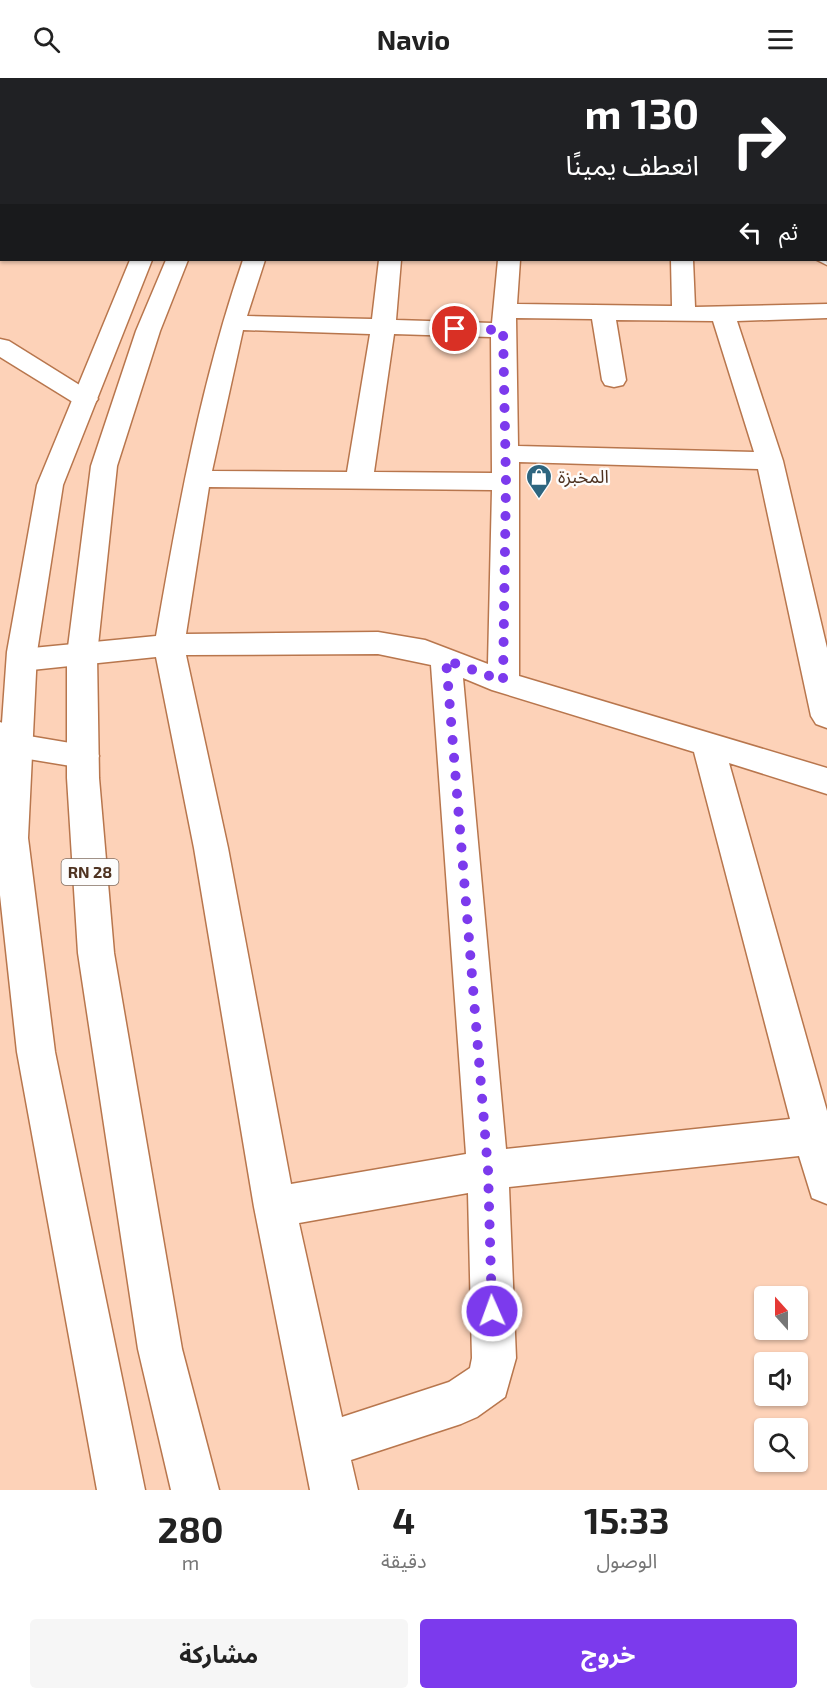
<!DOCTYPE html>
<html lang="ar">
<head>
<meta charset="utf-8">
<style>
	:root { --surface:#fff; --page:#f6f6f6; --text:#222; --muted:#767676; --accent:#7c3aed }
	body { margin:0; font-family:"Exo 2","Noto Sans Arabic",sans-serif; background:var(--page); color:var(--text); direction:rtl; height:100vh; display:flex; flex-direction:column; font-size:22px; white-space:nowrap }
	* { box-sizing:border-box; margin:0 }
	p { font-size:20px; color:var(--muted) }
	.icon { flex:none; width:33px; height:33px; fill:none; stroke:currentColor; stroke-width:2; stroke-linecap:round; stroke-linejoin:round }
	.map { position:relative; height:1412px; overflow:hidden; direction:ltr }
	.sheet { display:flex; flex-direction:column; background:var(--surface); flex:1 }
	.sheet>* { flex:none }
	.hud { position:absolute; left:0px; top:0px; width:828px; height:183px; box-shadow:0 2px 4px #0004; direction:rtl; background:#202124; color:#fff; overflow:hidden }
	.needle { width:39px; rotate:339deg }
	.buttons { position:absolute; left:754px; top:1208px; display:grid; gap:12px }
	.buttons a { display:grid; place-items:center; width:54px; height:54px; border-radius:6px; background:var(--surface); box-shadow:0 2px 4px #0004; font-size:30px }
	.pin { position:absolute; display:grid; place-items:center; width:51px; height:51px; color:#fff; margin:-26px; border:3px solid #fff; border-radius:50%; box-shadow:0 2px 6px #0007 }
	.me { position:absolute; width:66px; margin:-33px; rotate:358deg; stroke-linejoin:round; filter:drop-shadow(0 0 4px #0008) }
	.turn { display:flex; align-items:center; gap:21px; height:126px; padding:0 30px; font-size:27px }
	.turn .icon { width:78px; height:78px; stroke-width:2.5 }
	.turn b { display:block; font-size:42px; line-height:51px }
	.then { display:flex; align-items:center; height:57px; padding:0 30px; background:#0003; gap:12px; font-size:22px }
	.eta { display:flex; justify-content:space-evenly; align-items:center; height:102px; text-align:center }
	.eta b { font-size:36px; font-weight:700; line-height:42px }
	.button { display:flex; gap:12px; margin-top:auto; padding:12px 30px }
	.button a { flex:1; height:69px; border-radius:6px; background:var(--accent); color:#fff; font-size:24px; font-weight:700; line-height:69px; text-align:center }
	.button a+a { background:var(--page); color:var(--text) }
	header { display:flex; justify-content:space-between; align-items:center; height:78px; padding:0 30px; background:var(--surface); font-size:27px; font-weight:700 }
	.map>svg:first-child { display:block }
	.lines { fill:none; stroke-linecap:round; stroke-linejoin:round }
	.minor-casing { stroke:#b8764d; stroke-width:3 }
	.trunk-casing { stroke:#b8764d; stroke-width:3 }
	.minor { fill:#fff; fill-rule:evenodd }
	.trunk { fill:#fff; fill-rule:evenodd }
	.route { stroke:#7c3aed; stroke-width:10; stroke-dasharray:0 18 }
	.labels { text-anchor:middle; stroke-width:5; stroke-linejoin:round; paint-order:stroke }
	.shield { fill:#fdfdfd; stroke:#826f62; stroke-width:1.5 }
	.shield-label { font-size:16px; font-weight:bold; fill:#4e3220 }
	.poi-label { font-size:18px; fill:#4e3220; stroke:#fdfdfd; text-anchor:start }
</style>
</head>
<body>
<header><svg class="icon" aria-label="menu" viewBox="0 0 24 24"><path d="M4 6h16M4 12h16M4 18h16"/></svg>Navio<svg class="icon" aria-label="search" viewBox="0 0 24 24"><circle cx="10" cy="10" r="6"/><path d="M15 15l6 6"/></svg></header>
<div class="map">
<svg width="827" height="1412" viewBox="0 0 827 1412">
	<rect width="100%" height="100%" fill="#fdd2b8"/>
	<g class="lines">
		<defs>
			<g id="minor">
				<polygon points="428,0 468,0 427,2"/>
				<polygon points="746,0 764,0 765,2 746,2"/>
				<rect x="826" y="37" width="1" height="12"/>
				<rect x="826" y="106" width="1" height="12"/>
				<polygon points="826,172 827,187 817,182 826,182"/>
				<path d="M243 182H265L247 238 372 241 379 182H401L396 242 492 245 498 182H520L517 226 672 228 671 182H693L695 229 827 226V240L737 243 783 383 827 570V650L816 646 811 638 758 391 519 384V598L827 690V716L729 685 827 1033V1126L812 1120 799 1078 509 1109 516 1280 505 1319 477 1339 461 1346 351 1382 358 1412H310L254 1129 194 770 156 579 22 593 11 590 7 582 11 574 22 571 156 558C178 431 201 304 243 182ZM516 240 592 241 602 302 605 307 614 309 623 307 626 302 616 242 713 243 754 374 518 368ZM243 252 370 256 347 394 212 393ZM394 256 491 259 492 395 374 394ZM209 409 492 412 488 586 425 562 378 554 186 556ZM378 576 431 587 466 1076 291 1106 228 770 186 577ZM463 600 492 612 694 674 790 1041 506 1071ZM468 1115 472 1280 470 1290 449 1304 342 1339 299 1145Z"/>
				<polygon points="0,261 9,263 94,316 98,321 94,326 85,329 76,326 0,279"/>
				<polygon points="0,644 11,648 23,657 94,669 99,678 94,687 83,690 4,677 0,674"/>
			</g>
			<g id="trunk">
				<polygon points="209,0 227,0 208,2"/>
				<polygon points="242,0 260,0 241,2"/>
				<polygon points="130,182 152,182 63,407 37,574 28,760 55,974 145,1412 97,1412 17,974 0,817 0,673 7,574 37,407"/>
				<polygon points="166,182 188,182 160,253 117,388 97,577 99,700 114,875 182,1271 219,1412 171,1412 138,1271 78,875 67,700 67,577 91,388 136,253"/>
			</g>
		</defs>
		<!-- minor casing -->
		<use href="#minor" class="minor-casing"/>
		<!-- trunk casing -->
		<use href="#trunk" class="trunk-casing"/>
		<!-- minor -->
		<use href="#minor" class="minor"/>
		<!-- trunk -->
		<use href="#trunk" class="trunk"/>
	</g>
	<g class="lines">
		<!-- route -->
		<polyline class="route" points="455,251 503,252 506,404 503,603 446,582 488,1092 492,1233"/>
	</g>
	<!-- icons -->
	<defs>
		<symbol id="shop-pin" viewBox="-11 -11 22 30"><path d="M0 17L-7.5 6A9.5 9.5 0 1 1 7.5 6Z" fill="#2d657f" stroke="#fdfdfd"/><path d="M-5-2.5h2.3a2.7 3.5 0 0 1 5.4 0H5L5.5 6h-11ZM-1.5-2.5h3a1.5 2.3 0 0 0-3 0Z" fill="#fff"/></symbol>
	</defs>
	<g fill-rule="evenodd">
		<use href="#shop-pin" x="524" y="384" width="30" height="40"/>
	</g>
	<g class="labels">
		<!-- shield labels -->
		<rect class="shield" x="61.5" y="781" width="57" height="26" rx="4.5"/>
		<g class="shield-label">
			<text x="90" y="800">RN 28</text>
		</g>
		<!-- poi labels -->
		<g class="poi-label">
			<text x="558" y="405">المخبزة</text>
		</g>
	</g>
</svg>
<div class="buttons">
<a><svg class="needle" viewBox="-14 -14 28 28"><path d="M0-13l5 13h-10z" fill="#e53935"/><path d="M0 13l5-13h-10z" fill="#767676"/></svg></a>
<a><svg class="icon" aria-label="sound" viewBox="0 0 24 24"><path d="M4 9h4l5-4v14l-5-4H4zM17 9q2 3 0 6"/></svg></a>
<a><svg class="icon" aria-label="search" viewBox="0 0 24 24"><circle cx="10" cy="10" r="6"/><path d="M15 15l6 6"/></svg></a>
</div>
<div class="pin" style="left:455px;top:251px;background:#d93025"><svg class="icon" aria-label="arrive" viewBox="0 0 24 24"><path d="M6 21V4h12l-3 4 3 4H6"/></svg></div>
<svg class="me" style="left:492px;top:1233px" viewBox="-20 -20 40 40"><circle r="17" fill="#7c3aed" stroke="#fff" stroke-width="3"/><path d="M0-11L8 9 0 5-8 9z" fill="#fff"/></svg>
<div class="hud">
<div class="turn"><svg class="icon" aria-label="right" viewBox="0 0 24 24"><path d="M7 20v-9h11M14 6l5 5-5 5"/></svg><div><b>130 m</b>انعطف يمينًا</div></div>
<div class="then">ثم<svg class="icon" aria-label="left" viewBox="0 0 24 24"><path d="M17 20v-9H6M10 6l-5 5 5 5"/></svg></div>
</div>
</div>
<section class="sheet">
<div class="eta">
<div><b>15:33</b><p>الوصول</p></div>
<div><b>4</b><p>دقيقة</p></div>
<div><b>280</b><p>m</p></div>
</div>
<div class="button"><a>خروج</a><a>مشاركة</a></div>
</section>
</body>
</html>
